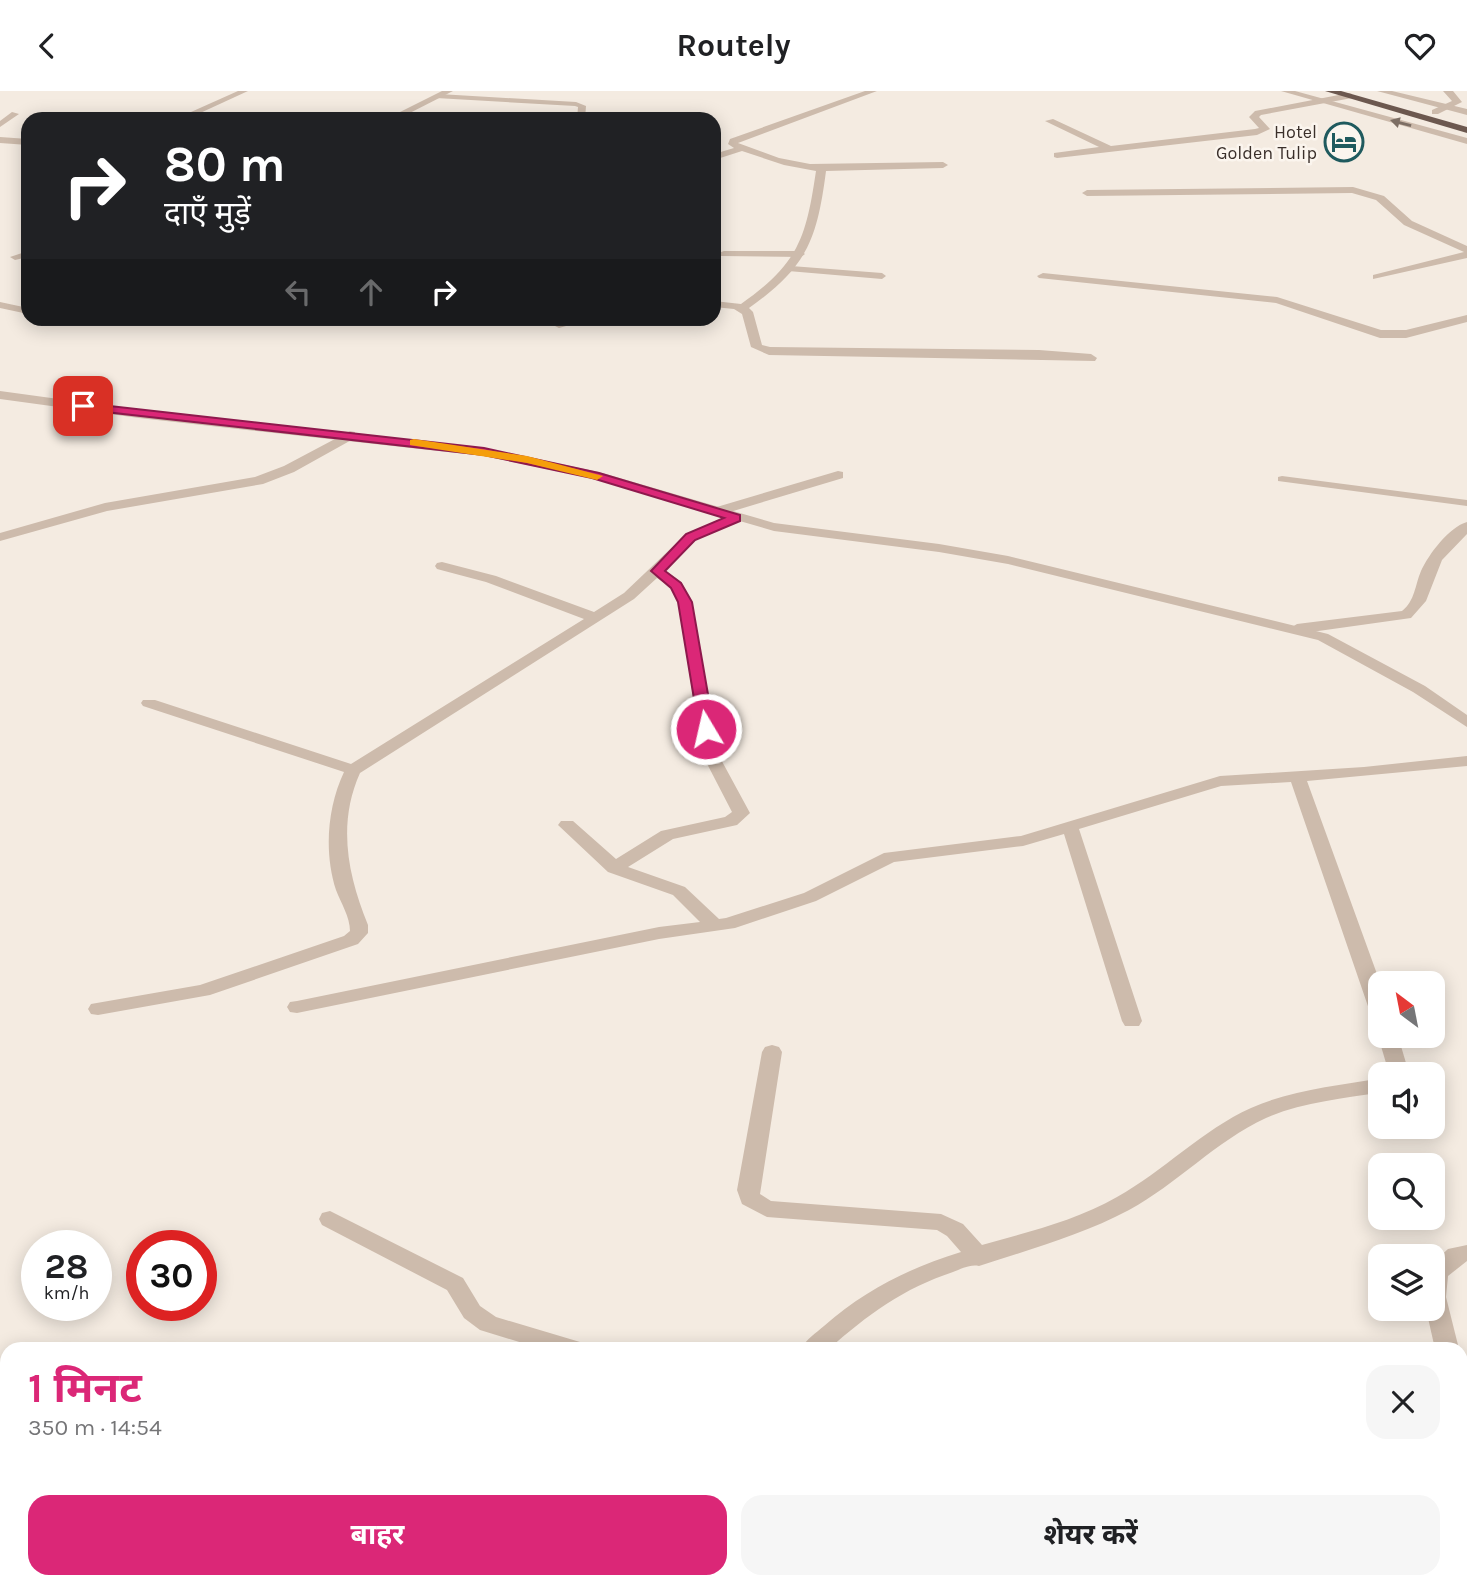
<!DOCTYPE html>
<html lang="hi">
<head>
<meta charset="utf-8">
<style>
	:root { --surface:#fff; --page:#f6f6f6; --text:#202124; --muted:#757577; --accent:#db2777 }
	body { margin:0; font-family:Karla,"Noto Sans Devanagari",sans-serif; background:var(--page); color:var(--text); height:100vh; display:flex; flex-direction:column; font-size:26px; white-space:nowrap }
	* { box-sizing:border-box; margin:0 }
	p { font-size:23px; color:var(--muted) }
	.icon { flex:none; width:38px; height:38px; fill:none; stroke:currentColor; stroke-width:2; stroke-linecap:round; stroke-linejoin:round }
	.map { position:relative; flex:1; overflow:hidden }
	.panel { position:absolute; left:0px; top:1251px; width:1468px; height:247px; display:flex; flex-direction:column; background:var(--surface); border-radius:21px 21px 0 0; box-shadow:0 4px 18px #0003 }
	.panel>* { flex:none }
	.hud { position:absolute; left:21px; top:21px; width:700px; height:214px; border-radius:21px; box-shadow:0 4px 18px #0003; background:#202124; color:#fff; overflow:hidden }
	.needle { width:46px; rotate:328deg }
	.controls { position:absolute; left:1368px; top:880px; display:grid; gap:14px }
	.controls a { display:grid; place-items:center; width:77px; height:77px; border-radius:14px; background:var(--surface); box-shadow:0 4px 18px #0003; font-size:35px }
	.speed { position:absolute; left:21px; top:1139px; display:flex; gap:14px; font-size:35px; font-weight:700; text-align:center }
	.speed>* { display:grid; place-content:center; width:91px; height:91px; border-radius:50%; background:var(--surface); box-shadow:0 4px 18px #0003; line-height:1 }
	.speed small { font-size:18px; font-weight:400 }
	.speed .limit { border:10px solid #d22; background:#fff; color:#111 }
	.pin { position:absolute; display:grid; place-items:center; width:60px; height:60px; color:#fff; margin:-30px; border-radius:14px; box-shadow:0 4px 10px #0006 }
	.me { position:absolute; width:77px; margin:-38px; rotate:351deg; stroke-linejoin:round; filter:drop-shadow(0 0 5px #0008) }
	.turn { display:flex; align-items:center; gap:24px; height:147px; padding:0 28px; font-size:32px }
	.turn .icon { width:91px; height:91px; stroke-width:2.5 }
	.turn b { display:block; font-size:49px; line-height:60px }
	.lanes { display:flex; align-items:center; height:66px; padding:0 28px; background:#0003; justify-content:center; gap:35px; direction:ltr }
	.lanes .off { opacity:.35 }
	.round { display:grid; place-items:center; flex:none; width:74px; height:74px; border-radius:21px; background:var(--page) }
	.summary { display:flex; align-items:center; justify-content:space-between; height:119px; padding:0 28px }
	h1 { font-size:42px; font-weight:700; line-height:52px; color:var(--accent) }
	.button { display:flex; gap:14px; margin-top:auto; padding:14px 28px }
	.button a { flex:1; height:80px; border-radius:21px; background:var(--accent); color:#fff; font-size:28px; font-weight:700; line-height:80px; text-align:center }
	.button a+a { background:var(--page); color:var(--text) }
	header { display:flex; justify-content:space-between; align-items:center; height:91px; padding:0 28px; background:var(--surface); font-size:32px; font-weight:700 }
	.map>svg:first-child { display:block }
	.lines { fill:none; stroke-linecap:round; stroke-linejoin:round }
	.service { fill:#cdbbac; fill-rule:evenodd }
	.minor { fill:#cdbbac; fill-rule:evenodd }
	.tertiary { fill:#cdbbac; fill-rule:evenodd }
	.trunk { fill:#6c584f; fill-rule:evenodd }
	.oneway { fill:#7d6f65 }
	.route { fill:#db2777; stroke:#8e194d; stroke-width:2 }
	.slow { fill:#f59e0b }
	.labels { text-anchor:middle; stroke-width:5; stroke-linejoin:round; paint-order:stroke }
	.far-poi-label { font-size:18px; fill:#3b302b; stroke:#fbf5ee; text-anchor:end }
</style>
</head>
<body>
<header><svg class="icon" aria-label="back" viewBox="0 0 24 24"><path d="M15 5l-7 7 7 7"/></svg>Routely<svg class="icon" aria-label="heart" viewBox="0 0 24 24"><path d="M12 20l-8-8c-3-5 5-10 8-4 3-6 11-1 8 4z"/></svg></header>
<div class="map">
<svg width="1467" height="1497" viewBox="0 0 1467 1497">
	<rect width="100%" height="100%" fill="#f4ebe1"/>
	<g class="lines">
		<!-- service -->
		<g class="service">
			<polygon points="238,0 248,0 198,23 191,21"/>
			<polygon points="439,3 576,11 586,15 585,28 577,28 578,16 575,15 436,7"/>
			<polygon points="12,21 19,23 0,36 0,30"/>
			<polygon points="724,160 801,160 805,163 801,166 721,165 721,161"/>
			<polygon points="791,175 882,182 886,185 882,188 788,180 787,178"/>
			<polygon points="1282,385 1467,409 1467,415 1278,390 1278,386"/>
		</g>
		<!-- minor -->
		<g class="minor">
			<polygon points="442,0 453,0 398,28 386,28"/>
			<path d="M865 0H877L738 52 779 67 810 73 943 71 948 74 943 77 826 80C817 149 807 176 749 217L753 221 762 254 770 256 1039 259 1091 263 1097 267 1095 270 769 264 751 256 742 223 734 218 714 216V210L741 213C799 172 806 147 816 80L784 74 742 60 714 69V63L734 57 728 53 730 48Z"/>
			<polygon points="1443,0 1453,0 1462,11 1438,23 1432,23 1432,19 1452,10"/>
			<polygon points="1349,2 1352,3 1352,7 1261,24 1259,26 1270,38 1257,44 1057,67 1054,66 1054,62 1099,56 1045,30 1053,28 1111,55 1255,38 1259,37 1249,26 1255,20"/>
			<polygon points="0,46 28,48 28,54 0,52"/>
			<polygon points="1353,96 1384,105 1412,130 1467,155 1467,167 1373,188 1373,184 1464,161 1404,134 1376,109 1352,102 1087,105 1082,102 1087,99"/>
			<polygon points="28,160 28,166 15,169 10,166"/>
			<polygon points="1043,182 1277,206 1381,239 1406,239 1467,224 1467,231 1406,247 1380,247 1276,212 1039,187 1037,185"/>
			<polygon points="0,211 28,217 28,223 0,217"/>
			<polygon points="572,228 591,228 559,237 553,234"/>
			<polygon points="350,340 355,341 355,347 294,381 263,393 107,420 0,450 0,442 105,412 255,386 284,375"/>
			<polygon points="838,380 843,381 843,387 720,424 715,425 708,421 710,418"/>
			<path d="M735 423 742 427 740 430 696 449 665 479 681 491 692 511 718 663 750 722 737 734 673 748 628 776 685 796 719 828 726 827 804 802 884 762 1021 745 1220 685 1364 676 1467 665V675L1307 690 1381 894V930L1374 929 1371 924 1291 691 1221 695 1079 738 1142 930 1139 935H1125L1122 930 1064 743 1023 755 894 771 816 810 735 837 659 848 297 922 290 921 287 916 290 911 297 910 659 836 700 831 673 804 608 781 558 734 561 730H573L616 768 661 740 725 726 732 721 702 663 678 511 670 496 657 487 634 508 360 682C337 733 348 785 368 834V842L358 853 210 904 98 924 91 923 88 918 91 913 200 894 344 845 350 840C350 826 341 812 336 799 324 762 327 717 344 681L143 615 141 612 143 609H155L351 673 584 528 486 491 437 478 435 475 437 472 442 471 496 485 594 521 624 502 686 443Z"/>
			<path d="M1467 431V443L1442 469 1426 510 1411 527 1297 543 1289 538 1297 533 1402 520C1415 510 1415 494 1421 480 1429 463 1449 436 1467 431Z"/>
			<polygon points="1381,941 1381,945 1398,945 1406,972 1406,984 1386,984 1386,972 1378,945"/>
			<path d="M772 954 779 956 782 961 760 1103 771 1110 941 1123 963 1133 982 1154C1028 1141 1075 1130 1117 1106 1164 1080 1202 1039 1251 1017 1291 999 1337 995 1381 987V1001C1343 1008 1302 1011 1266 1027 1216 1050 1177 1093 1129 1119 1082 1144 1028 1159 979 1175 970 1173 961 1178 953 1181 904 1197 867 1224 829 1258H801C806 1248 816 1242 824 1235 865 1199 909 1177 961 1161L947 1145 937 1139 767 1126 742 1113 737 1099 762 961 765 956Z"/>
			<polygon points="330,1120 463,1187 480,1215 496,1226 580,1251 584,1258 542,1258 480,1239 464,1227 447,1199 322,1134 319,1128 322,1122"/>
			<polygon points="1467,1154 1467,1170 1448,1185 1446,1206 1459,1258 1435,1258 1426,1218 1433,1218 1433,1172 1448,1158"/>
			<polygon points="473,1491 509,1491 506,1497 470,1497"/>
		</g>
		<!-- tertiary -->
		<g class="tertiary">
			<polygon points="1281,0 1295,0 1467,47 1467,53"/>
			<polygon points="1377,0 1392,0 1467,18 1467,24"/>
			<polygon points="0,300 139,319 484,357 599,381 774,432 939,453 1008,465 1328,543 1425,595 1467,624 1467,636 1413,601 1318,549 1008,473 939,461 774,440 591,387 484,365 139,327 0,308"/>
		</g>
		<!-- trunk -->
		<polygon class="trunk" points="1325,0 1341,0 1467,36 1467,42"/>
	</g>
	<!-- one-way arrows -->
	<defs><path id="oneway-solid" d="M-6-.8H1V-3.2L6.5 0L1 3.2V.8H-6Z" transform="scale(1.75)"/></defs>
	<use class="oneway" href="#oneway-solid" transform="translate(1401 32) rotate(-165)"/>
	<!-- route -->
	<polygon class="route" points="83,312 484,357 599,382 740,424 740,430 695,449 665,480 681,492 692,511 714,638 706,642 699,638 678,511 671,497 651,480 686,443 724,427 592,387 484,364 79,318 79,313"/>
	<!-- slow -->
	<polygon class="slow" points="414,348 527,365 603,385 597,389 527,372 410,354 410,349"/>
	<!-- icons -->
	<defs>
		<symbol id="hotel-ring" viewBox="-11 -11 22 22"><circle r="9.5" fill="#fbf5ee" stroke="#1f5a5e" stroke-width="1.5"/><path d="M-6-4.5h1.5V1H6V5H4.5V3h-9V5H-6ZM-4 0a1.8 1.8 0 1 1 3.6 0ZM.5 0V-2.5h3Q6-2.5 6 0Z" fill="#1f5a5e"/></symbol>
	</defs>
	<g fill-rule="evenodd">
		<use href="#hotel-ring" x="1322" y="29" width="44" height="44"/>
	</g>
	<g class="labels">
		<!-- far-poi labels -->
		<g class="far-poi-label">
			<text x="1317" y="47">Hotel<tspan x="1317" dy="21">Golden Tulip</tspan></text>
		</g>
	</g>
</svg>
<div class="controls">
<a><svg class="needle" viewBox="-14 -14 28 28"><path d="M0-13l5 13h-10z" fill="#e53935"/><path d="M0 13l5-13h-10z" fill="#757577"/></svg></a>
<a><svg class="icon" aria-label="sound" viewBox="0 0 24 24"><path d="M4 9h4l5-4v14l-5-4H4zM17 9q2 3 0 6"/></svg></a>
<a><svg class="icon" aria-label="search" viewBox="0 0 24 24"><circle cx="10" cy="10" r="6"/><path d="M15 15l6 6"/></svg></a>
<a><svg class="icon" aria-label="layers" viewBox="0 0 24 24"><path d="M12 4l9 5-9 5-9-5zM3 14l9 5 9-5"/></svg></a>
</div>
<div class="speed"><div>28<small>km/h</small></div><div class="limit">30</div></div>
<div class="pin" style="left:83px;top:315px;background:#d93025"><svg class="icon" aria-label="arrive" viewBox="0 0 24 24"><path d="M6 21V4h12l-3 4 3 4H6"/></svg></div>
<svg class="me" style="left:706px;top:638px" viewBox="-20 -20 40 40"><circle r="17" fill="#db2777" stroke="#fff" stroke-width="3"/><path d="M0-11L8 9 0 5-8 9z" fill="#fff"/></svg>
<div class="hud">
<div class="turn"><svg class="icon" aria-label="right" viewBox="0 0 24 24"><path d="M7 20v-9h11M14 6l5 5-5 5"/></svg><div><b>80 m</b>दाएँ मुड़ें</div></div>
<div class="lanes"><svg class="icon off" aria-label="left" viewBox="0 0 24 24"><path d="M17 20v-9H6M10 6l-5 5 5 5"/></svg><svg class="icon off" aria-label="ahead" viewBox="0 0 24 24"><path d="M12 20V5M6 11l6-6 6 6"/></svg><svg class="icon" aria-label="right" viewBox="0 0 24 24"><path d="M7 20v-9h11M14 6l5 5-5 5"/></svg></div>
</div>
<section class="panel">
<div class="summary"><div><h1>1 मिनट</h1><p>350 m · 14:54</p></div><a class="round"><svg class="icon" aria-label="close" viewBox="0 0 24 24"><path d="M6 6l12 12M18 6L6 18"/></svg></a></div>
<div class="button"><a>बाहर</a><a>शेयर करें</a></div>
</section>
</div>
</body>
</html>
